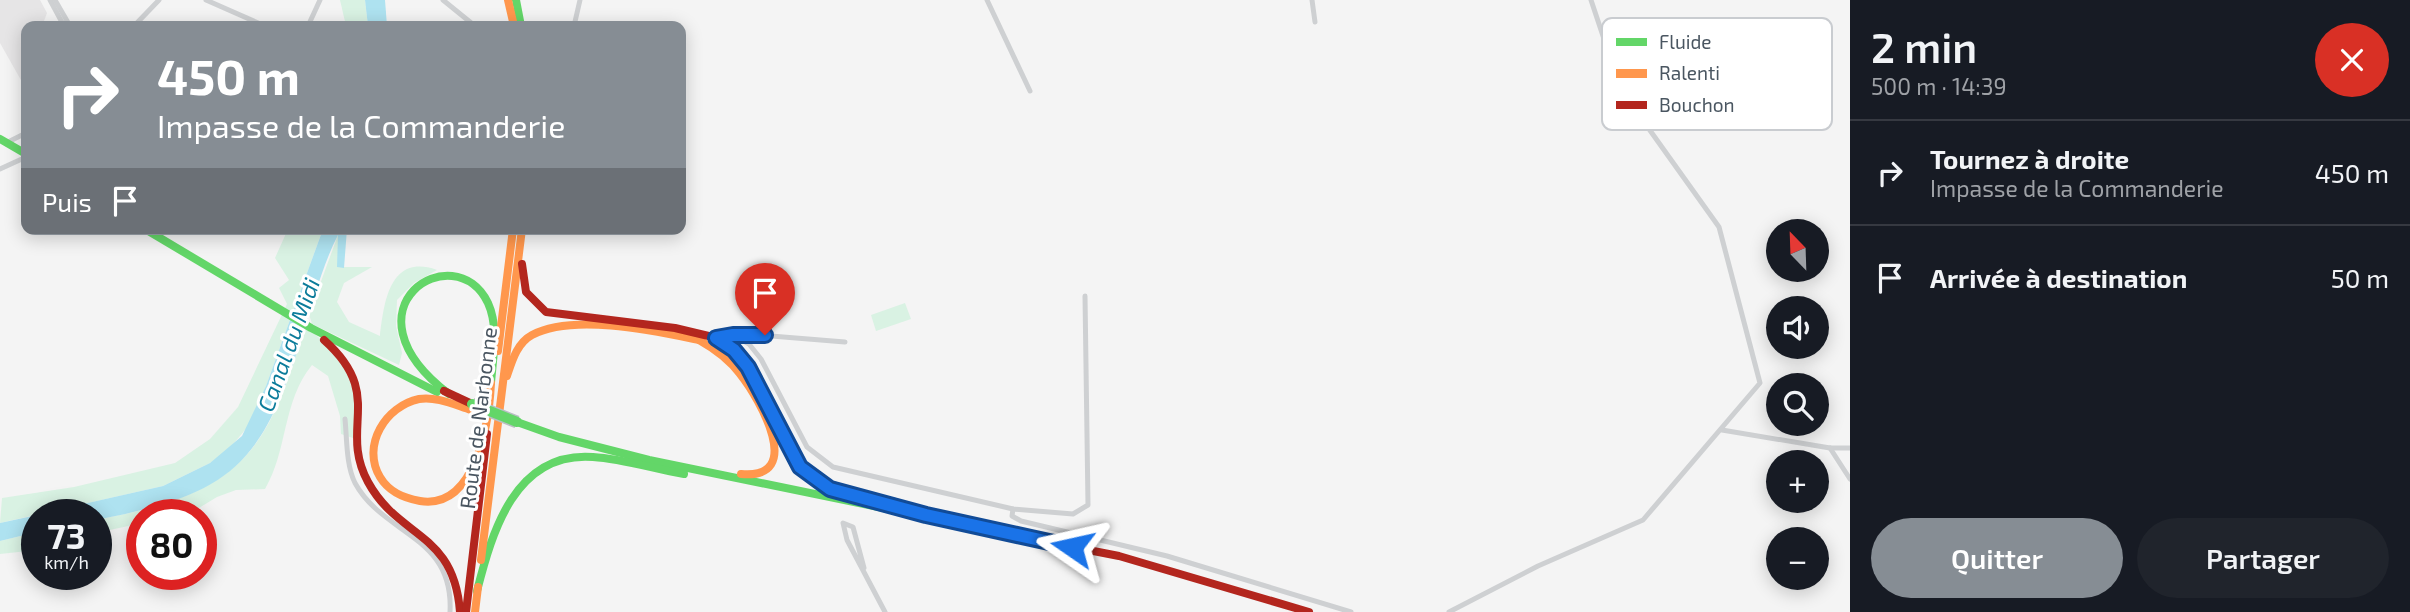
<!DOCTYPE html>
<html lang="fr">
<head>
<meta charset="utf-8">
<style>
	:root { --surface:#171b24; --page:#20242c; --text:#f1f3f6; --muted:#9ea1a6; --line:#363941; --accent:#868d94 }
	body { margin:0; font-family:"Exo 2",sans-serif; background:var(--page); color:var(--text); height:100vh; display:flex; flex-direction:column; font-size:26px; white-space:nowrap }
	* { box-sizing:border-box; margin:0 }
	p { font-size:23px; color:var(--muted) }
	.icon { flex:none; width:38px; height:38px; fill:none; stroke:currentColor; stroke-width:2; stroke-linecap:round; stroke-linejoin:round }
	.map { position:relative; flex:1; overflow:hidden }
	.details { display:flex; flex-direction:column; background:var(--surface); width:560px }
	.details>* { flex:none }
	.hud { position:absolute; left:21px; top:21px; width:665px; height:214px; border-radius:14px; box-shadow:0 4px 18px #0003; background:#868d94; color:#fff; overflow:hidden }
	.needle { width:46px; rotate:337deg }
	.controls { position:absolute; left:1766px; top:219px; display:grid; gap:14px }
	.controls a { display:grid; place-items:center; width:63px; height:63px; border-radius:50%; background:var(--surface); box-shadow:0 4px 18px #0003; font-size:35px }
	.speed { position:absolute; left:21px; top:499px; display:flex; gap:14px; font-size:35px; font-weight:700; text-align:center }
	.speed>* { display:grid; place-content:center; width:91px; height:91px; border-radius:50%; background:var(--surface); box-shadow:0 4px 18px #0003; line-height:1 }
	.speed small { font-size:18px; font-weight:400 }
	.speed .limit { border:10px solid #d22; background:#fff; color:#111 }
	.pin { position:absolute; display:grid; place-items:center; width:60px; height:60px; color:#fff; margin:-72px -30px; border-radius:50% 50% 50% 0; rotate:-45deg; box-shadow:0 0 7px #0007 }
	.pin .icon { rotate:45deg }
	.me { position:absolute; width:77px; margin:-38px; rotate:281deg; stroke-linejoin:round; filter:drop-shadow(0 0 5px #0008) }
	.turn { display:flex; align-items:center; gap:24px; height:147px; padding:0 21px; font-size:32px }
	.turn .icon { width:91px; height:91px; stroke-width:2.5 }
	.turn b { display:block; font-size:49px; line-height:60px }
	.then { display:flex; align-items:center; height:66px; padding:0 21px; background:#0003; gap:14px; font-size:26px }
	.round { display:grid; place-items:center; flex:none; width:74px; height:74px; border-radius:37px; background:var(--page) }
	.headline { display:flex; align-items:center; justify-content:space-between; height:119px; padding:0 21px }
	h1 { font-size:42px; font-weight:600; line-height:52px }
	.button { display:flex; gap:14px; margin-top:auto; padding:14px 21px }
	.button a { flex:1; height:80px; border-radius:42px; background:var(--accent); color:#fff; font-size:28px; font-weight:600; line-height:80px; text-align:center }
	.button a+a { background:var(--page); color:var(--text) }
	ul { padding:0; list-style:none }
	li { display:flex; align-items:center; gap:21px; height:105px; padding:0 21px; border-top:2px solid var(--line) }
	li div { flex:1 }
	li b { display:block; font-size:26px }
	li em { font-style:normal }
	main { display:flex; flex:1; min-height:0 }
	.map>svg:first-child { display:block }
	.education { fill:#e6e5e6 }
	.green { fill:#d9f2e3 }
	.water { fill:#aee2f0 }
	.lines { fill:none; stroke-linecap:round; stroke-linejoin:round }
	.street { stroke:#ced0d2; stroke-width:5 }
	.fast { stroke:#63d668; stroke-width:8 }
	.slow { stroke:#ff974d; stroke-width:8 }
	.jam { stroke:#b3261e; stroke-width:8 }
	.fast-bridge-casing { stroke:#b9bec3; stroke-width:13; stroke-linecap:butt }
	.fast-bridge { stroke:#63d668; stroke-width:10 }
	.route-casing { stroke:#114b97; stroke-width:18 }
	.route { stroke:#1a73e8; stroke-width:12 }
	.labels { text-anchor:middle; stroke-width:6; stroke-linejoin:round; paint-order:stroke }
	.street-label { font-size:21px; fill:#4a5661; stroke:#fff }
	.water-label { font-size:23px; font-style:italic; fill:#0c7c9b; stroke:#fff }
	.key { fill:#fff; stroke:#c9ccd0; stroke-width:2 }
	.key-label { font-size:19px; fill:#4a5661 }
</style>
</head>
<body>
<main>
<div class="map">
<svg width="1850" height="612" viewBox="0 0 1850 612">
	<rect width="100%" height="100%" fill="#f4f4f4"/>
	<!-- education -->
	<polygon class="education" points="0,0 40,0 47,13 44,21 53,26 26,26 26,89 0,43"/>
	<!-- green -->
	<g class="green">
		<polygon points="340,0 365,0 368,26 346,26"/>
		<polygon points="288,229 323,229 266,386 250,424 229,449 210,463 163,486 0,523 2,498 74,487 175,463 210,439 238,407 287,304 279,288 289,280 275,258"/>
		<path d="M338 235H340L338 267H372L344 283 337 302 349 322 380 336C384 304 389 253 437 270L414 283 397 300 396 326 402 353 399 365 312 324 309 314Z"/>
		<polygon points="905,303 911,319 876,331 871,315"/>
		<path d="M305 325 350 366 360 432 353 438 341 434 340 416 328 376 312 365C282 402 288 450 265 489L236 490 217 497 189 514H142V523L96 533V520C235 493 267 461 305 325Z"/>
		<polygon points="37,532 37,550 0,554 0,541"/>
	</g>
	<!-- water -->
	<g class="water">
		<polygon points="365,0 385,0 387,26 368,26"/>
		<path d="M323 229H347L344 268 337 267 338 235C322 266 313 303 302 336 262 467 230 494 96 520V514H39L163 486 210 463 242 436 266 386Z"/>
		<polygon points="37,515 37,532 0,541 0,523"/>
	</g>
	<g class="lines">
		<!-- street -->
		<g class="street">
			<polyline points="50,0 64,26"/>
			<polyline points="55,0 70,26"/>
			<polyline points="206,0 265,26"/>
			<polyline points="443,0 475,26"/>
			<polyline points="987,0 1030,91"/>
			<polyline points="1312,0 1315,22"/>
			<polyline points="134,26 159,0"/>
			<polyline points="308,26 320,0"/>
			<polyline points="574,26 580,0"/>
			<polyline points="8,142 26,133"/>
			<polyline points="0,169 24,158"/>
			<polyline points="733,335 749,344 761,359 807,447 833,467 1013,509 1073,514 1088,505 1085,296"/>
			<polyline points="717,338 745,334 845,342"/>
			<path d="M345 419C347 439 346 465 355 483 384 536 454 535 450 612"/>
			<polyline points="1722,430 1830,448 1850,448"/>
			<polyline points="1830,448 1850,479"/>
			<polyline points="1013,509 1012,516 1021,521 1167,556 1351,612"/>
			<polyline points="864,568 853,527 843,523 847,540 885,612"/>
			<polyline points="1449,612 1538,566 1643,520 1760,383 1719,227 1634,108 1612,63 1591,0"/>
		</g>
		<!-- fast -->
		<g class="fast">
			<polyline points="516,0 521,26"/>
			<polyline points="0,139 26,154"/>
			<polyline points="145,229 311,328 437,392"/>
			<path d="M449 394C336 308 455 234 488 303 499 327 493 357 491 383"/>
			<polyline points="517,422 559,437 649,460 1078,548"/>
			<path d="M477 591C492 532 515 451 593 457 624 459 654 469 684 474"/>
		</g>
		<!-- slow -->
		<g class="slow">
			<polyline points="508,0 514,26"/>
			<path d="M699 340C715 349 729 359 740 374 760 399 806 480 741 474"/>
			<polyline points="498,351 513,229"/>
			<path d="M507 376C512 361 517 343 532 335 573 313 655 331 699 340"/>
			<path d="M471 410C455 405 436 396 419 399 386 406 361 445 380 477 389 492 403 498 420 501 476 510 489 422 491 383"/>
			<polyline points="481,560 522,229"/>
			<polyline points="475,612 478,587"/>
		</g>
		<!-- jam -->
		<g class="jam">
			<polyline points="522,264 526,292 546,312 675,328 717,338"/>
			<path d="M717 338C731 350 744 362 754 379 783 429 784 465 841 493"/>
			<path d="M324 340C386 395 338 427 368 482 399 539 454 531 460 612"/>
			<polyline points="444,391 472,404"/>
			<polyline points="1078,548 1119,556 1309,612"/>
			<polyline points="466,612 487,434"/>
		</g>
		<defs>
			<polyline id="fast-bridge" points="472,404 517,422"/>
		</defs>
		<!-- fast-bridge casing -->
		<use href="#fast-bridge" class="fast-bridge-casing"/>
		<!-- fast-bridge -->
		<use href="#fast-bridge" class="fast-bridge"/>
	</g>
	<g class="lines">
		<defs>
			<polyline id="route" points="765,335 733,335 716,338 734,350 748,367 800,467 830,489 926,515 1072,547"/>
		</defs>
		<!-- route casing -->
		<use href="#route" class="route-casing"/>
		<!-- route -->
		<use href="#route" class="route"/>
	</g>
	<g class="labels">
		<!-- street labels -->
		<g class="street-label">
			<text transform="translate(479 418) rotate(-83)" y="7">Route de Narbonne</text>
		</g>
		<!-- water labels -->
		<g class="water-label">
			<text transform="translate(289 345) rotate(-70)" y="8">Canal du Midi</text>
		</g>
	</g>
	<!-- legend -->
	<rect x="1602" y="18" width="230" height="112" rx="10" class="key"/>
	<rect x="1616" y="38" width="31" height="8" fill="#63d668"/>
	<rect x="1616" y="69" width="31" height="9" fill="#ff974d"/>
	<rect x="1616" y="101" width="31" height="8" fill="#b3261e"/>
	<g class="key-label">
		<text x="1659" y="49">Fluide</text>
		<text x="1659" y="80">Ralenti</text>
		<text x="1659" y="112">Bouchon</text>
	</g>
</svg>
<div class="controls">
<a><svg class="needle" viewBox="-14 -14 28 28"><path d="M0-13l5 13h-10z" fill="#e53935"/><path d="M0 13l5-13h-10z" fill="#9ea1a6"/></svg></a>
<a><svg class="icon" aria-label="sound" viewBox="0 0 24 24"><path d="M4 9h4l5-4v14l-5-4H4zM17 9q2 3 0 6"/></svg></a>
<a><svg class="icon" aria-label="search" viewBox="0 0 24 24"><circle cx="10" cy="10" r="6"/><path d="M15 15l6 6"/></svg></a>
<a>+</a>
<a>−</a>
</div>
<div class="speed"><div>73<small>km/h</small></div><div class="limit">80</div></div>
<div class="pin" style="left:765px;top:335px;background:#d93025"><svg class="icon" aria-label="arrive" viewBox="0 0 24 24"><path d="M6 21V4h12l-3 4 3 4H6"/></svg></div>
<svg class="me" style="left:1072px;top:547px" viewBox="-20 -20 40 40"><path d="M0-17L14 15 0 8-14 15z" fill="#1a73e8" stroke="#fff" stroke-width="4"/></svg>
<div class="hud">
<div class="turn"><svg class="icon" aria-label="right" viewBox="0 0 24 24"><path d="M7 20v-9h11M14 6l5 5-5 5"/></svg><div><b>450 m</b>Impasse de la Commanderie</div></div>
<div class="then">Puis<svg class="icon" aria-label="arrive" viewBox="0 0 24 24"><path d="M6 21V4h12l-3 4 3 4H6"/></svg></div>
</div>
</div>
<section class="details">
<div class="headline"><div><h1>2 min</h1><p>500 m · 14:39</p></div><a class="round" style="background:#d93025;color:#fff"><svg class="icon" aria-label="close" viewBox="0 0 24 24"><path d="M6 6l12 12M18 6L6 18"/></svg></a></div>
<ul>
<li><svg class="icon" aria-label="right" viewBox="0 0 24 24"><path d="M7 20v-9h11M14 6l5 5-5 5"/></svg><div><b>Tournez à droite</b><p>Impasse de la Commanderie</p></div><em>450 m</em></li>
<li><svg class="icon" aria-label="arrive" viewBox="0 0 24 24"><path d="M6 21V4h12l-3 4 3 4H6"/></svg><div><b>Arrivée à destination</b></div><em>50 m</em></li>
</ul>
<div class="button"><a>Quitter</a><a>Partager</a></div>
</section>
</main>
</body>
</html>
